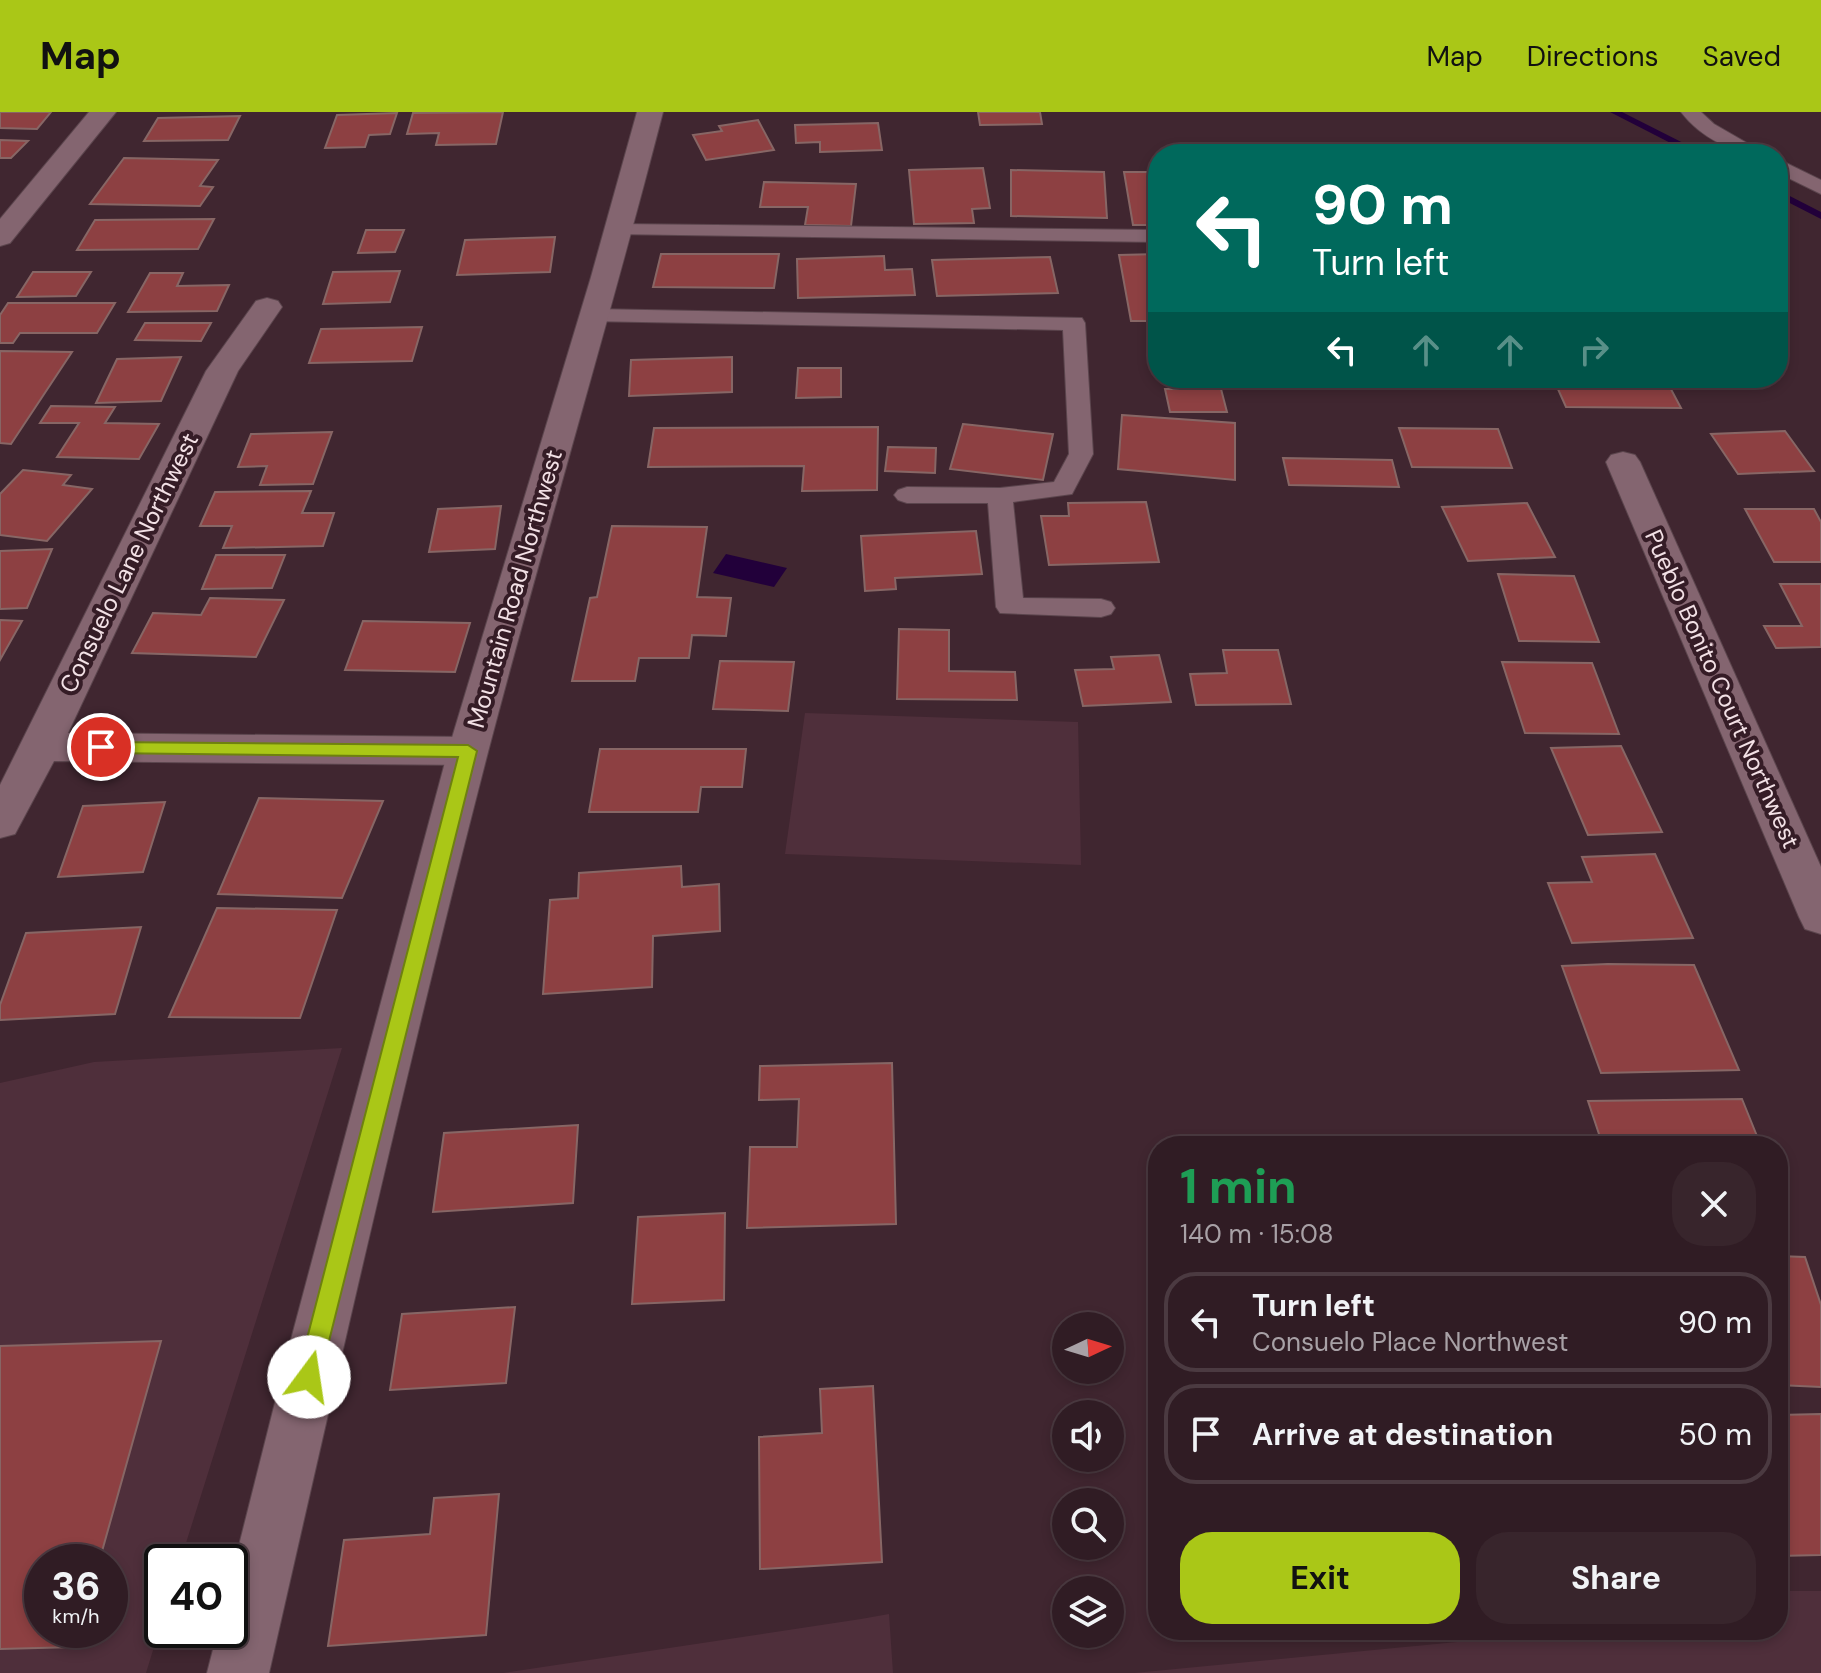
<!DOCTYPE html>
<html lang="en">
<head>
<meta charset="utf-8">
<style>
	:root { --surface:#301c24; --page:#38252c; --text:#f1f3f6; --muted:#a8a1a6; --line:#4b3a41; --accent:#aac717 }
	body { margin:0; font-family:"DM Sans",sans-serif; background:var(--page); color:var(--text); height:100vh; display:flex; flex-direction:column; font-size:30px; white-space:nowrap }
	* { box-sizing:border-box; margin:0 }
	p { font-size:26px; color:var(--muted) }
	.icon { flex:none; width:44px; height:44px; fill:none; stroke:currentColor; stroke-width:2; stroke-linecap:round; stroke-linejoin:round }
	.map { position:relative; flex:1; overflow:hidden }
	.drawer { position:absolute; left:1148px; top:1024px; width:640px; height:504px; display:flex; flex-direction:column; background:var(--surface); border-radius:32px; box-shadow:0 4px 12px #0003,0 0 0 2px var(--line) }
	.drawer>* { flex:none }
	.guide { position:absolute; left:1148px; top:32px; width:640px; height:244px; border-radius:32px; box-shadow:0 4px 12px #0003,0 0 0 2px var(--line); background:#00695c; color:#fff; overflow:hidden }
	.needle { width:52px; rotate:86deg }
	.fabs { position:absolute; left:1052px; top:1200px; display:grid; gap:16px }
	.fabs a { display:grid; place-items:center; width:72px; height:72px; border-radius:50%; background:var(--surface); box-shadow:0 4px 12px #0003,0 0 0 2px var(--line); font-size:40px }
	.speed { position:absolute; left:24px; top:1432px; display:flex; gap:16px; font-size:40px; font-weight:700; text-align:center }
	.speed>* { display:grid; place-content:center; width:104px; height:104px; border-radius:50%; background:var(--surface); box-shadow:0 4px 12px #0003,0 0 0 2px var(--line); line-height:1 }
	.speed small { font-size:20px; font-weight:400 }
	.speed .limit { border:4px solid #111; border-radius:12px; background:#fff; color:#111 }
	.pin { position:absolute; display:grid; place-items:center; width:68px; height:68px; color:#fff; margin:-34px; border:4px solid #fff; border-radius:50%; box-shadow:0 2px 8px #0007 }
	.me { position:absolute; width:88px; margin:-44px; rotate:14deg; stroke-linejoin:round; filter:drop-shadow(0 0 6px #0008) }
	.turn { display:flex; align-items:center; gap:28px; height:168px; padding:0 32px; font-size:36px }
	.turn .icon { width:104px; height:104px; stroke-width:2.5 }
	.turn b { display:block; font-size:56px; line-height:68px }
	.lanes { display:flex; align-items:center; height:76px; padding:0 32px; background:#0003; justify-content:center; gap:40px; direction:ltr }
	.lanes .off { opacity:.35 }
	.round { display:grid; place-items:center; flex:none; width:84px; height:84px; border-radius:32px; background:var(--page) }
	.overview { display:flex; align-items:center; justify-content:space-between; height:136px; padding:0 32px }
	h1 { font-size:48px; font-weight:700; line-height:60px; color:#1e9e55 }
	.primary-button { display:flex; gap:16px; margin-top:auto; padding:16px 32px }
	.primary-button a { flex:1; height:92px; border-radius:32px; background:var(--accent); color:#111; font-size:32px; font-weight:700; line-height:92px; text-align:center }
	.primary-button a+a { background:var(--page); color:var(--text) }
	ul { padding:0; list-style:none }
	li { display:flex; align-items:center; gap:24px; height:100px; margin:0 16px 12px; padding:0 16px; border:4px solid var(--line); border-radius:32px }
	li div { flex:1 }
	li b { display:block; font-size:30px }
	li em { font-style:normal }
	header { display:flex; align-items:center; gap:48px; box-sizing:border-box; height:112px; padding:0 40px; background:var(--accent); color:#111 }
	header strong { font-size:38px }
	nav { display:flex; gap:44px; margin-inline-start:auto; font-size:28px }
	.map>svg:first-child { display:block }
	.built { fill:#4f2f3b; fill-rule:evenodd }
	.water { fill:#22003a }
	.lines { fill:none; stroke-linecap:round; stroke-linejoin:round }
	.stream { fill:#22003a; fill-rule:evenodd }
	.building { fill:#8d4042; stroke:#876665; stroke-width:2 }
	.service-casing { stroke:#5b454d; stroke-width:2 }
	.minor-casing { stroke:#5b454d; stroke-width:2 }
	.tertiary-casing { stroke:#5b454d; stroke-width:2 }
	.service { fill:#846570; fill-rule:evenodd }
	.minor { fill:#846570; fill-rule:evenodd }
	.tertiary { fill:#846570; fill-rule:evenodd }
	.route { fill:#aac717; stroke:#6e810f; stroke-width:2 }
	.labels { text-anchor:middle; stroke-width:8; stroke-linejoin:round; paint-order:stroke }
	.street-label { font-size:24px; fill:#f2e0e5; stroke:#351c26 }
</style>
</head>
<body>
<header>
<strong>Map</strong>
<nav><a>Map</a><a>Directions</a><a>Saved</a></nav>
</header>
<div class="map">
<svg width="1821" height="1561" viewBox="0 0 1821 1561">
	<rect width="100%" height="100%" fill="#402630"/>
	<!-- built -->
	<g class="built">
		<polygon points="805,601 1078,610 1081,753 785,742"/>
		<path d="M342 936 180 1450H162V1509L146 1561H0V971L94 950ZM42 1450H110V1518H42Z"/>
		<polygon points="1778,1479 1821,1479 1821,1561 1134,1561 1457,1530 1453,1518 1778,1518"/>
		<polygon points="889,1502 893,1561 503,1561 861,1507"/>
	</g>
	<!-- water -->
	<polygon class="water" points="726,442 787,456 774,475 713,461"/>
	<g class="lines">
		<!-- stream -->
		<g class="stream">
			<polygon points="1610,0 1622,0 1705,42 1692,42"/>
			<polygon points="1778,78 1821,100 1821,107 1778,85"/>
		</g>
	</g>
	<!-- building -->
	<g class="building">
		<polygon points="0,0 51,0 37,17 0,16"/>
		<polygon points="503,0 496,32 436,33 439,21 407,22 413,1"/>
		<polygon points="978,0 1040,0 1042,12 980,13"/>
		<polygon points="397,1 390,22 369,23 365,35 325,36 337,3"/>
		<polygon points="240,4 228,28 144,29 158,6"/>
		<polygon points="758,8 774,38 706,48 693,23 722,19 719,14"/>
		<polygon points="878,11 882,38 820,40 820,30 796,31 795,13"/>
		<polygon points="0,28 28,29 11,46 0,46"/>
		<polygon points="124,46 218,48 200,74 213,75 200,94 90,92"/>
		<polygon points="983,56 990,96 972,97 974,111 914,112 909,58"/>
		<polygon points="1011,58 1104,60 1107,106 1011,104"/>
		<polygon points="1124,60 1158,60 1158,113 1133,113"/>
		<polygon points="764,70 856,72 851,114 805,113 808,95 760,95"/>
		<polygon points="214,107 198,137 77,138 95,108"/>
		<polygon points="366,118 404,118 395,140 358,141"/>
		<polygon points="555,125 550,160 457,163 465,128"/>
		<polygon points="661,142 779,142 774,176 653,175"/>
		<polygon points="1158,142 1158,209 1131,209 1119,143"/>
		<polygon points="884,144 885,158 912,157 915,183 798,186 797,147"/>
		<polygon points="1050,145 1058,181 937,184 932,148"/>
		<polygon points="400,159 390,190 323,192 333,160"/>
		<polygon points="33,160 91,160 76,184 17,185"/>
		<polygon points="150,161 183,161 177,174 229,173 217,199 128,200"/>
		<polygon points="8,191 115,191 97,221 20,221 13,231 0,231 0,203"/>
		<polygon points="145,211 211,211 201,229 135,228"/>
		<polygon points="422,215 412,249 309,251 321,217"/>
		<polygon points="0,239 72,240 11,332 0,331"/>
		<polygon points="181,245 161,289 96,291 117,247"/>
		<polygon points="732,245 732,280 629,284 631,248"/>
		<polygon points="798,256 841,256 841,285 796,286"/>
		<polygon points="1307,266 1372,266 1373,269 1309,270"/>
		<polygon points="1553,266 1665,266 1681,296 1566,295"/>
		<polygon points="1165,277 1221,277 1227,300 1170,300"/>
		<polygon points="51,294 115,295 105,311 159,312 139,347 57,345 79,311 40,311"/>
		<polygon points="1122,303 1235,311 1235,368 1118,357"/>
		<polygon points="963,312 1053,322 1043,368 950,357"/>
		<polygon points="878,315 877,378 802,379 804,354 648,355 654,316"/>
		<polygon points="1399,316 1498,317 1512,356 1412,355"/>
		<polygon points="1785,319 1814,359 1738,362 1711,322"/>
		<polygon points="332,320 313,372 260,373 267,354 238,355 251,322"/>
		<polygon points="888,335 936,336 935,361 885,359"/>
		<polygon points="1283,346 1392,348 1399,375 1289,373"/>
		<polygon points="23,358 71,363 63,373 92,377 47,429 0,423 0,382"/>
		<polygon points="311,379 302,401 334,401 323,434 223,436 232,414 200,414 215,380"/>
		<polygon points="1146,390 1159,450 1049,453 1041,404 1069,404 1068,391"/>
		<polygon points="1527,391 1555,445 1468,449 1442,395"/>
		<polygon points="501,394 495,437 429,440 438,397"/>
		<polygon points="1745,397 1814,397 1821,410 1821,450 1774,450"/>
		<polygon points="612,414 707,415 697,485 731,486 726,524 692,523 689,546 639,546 635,569 572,569 590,486 597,485"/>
		<polygon points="976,419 982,462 895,466 896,477 865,479 861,424"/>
		<polygon points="52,437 27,496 0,497 0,439"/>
		<polygon points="216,443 285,443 272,476 202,477"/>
		<polygon points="1498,462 1574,464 1599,530 1519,529"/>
		<polygon points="1780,472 1821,472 1821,535 1776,536 1764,514 1802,514"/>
		<polygon points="210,486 284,488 256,545 132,541 153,501 201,503"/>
		<polygon points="0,508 22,509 0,548"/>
		<polygon points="363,509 470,511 455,560 345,558"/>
		<polygon points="899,517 949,518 949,559 1015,560 1017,588 897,587"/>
		<polygon points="1223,538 1278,538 1291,592 1196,593 1190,562 1227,561"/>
		<polygon points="1159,543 1171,590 1083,594 1075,558 1114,557 1111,545"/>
		<polygon points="720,549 794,550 788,599 713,597"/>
		<polygon points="1502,550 1592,551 1619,622 1525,621"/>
		<polygon points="1621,634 1662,720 1588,723 1551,636"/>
		<polygon points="600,637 746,637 742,675 701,675 698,700 589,700"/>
		<polygon points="259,686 383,689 342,786 218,782"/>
		<polygon points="165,690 143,760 58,765 83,694"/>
		<polygon points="1655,742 1693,826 1572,831 1548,771 1592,770 1582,745"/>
		<polygon points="681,754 682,775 719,772 720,819 653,824 652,875 543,882 550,788 578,786 579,761"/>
		<polygon points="217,796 337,798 300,906 169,905"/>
		<polygon points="141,815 115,902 0,908 0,893 26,821"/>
		<polygon points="1608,852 1694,853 1739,958 1601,961 1562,854"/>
		<polygon points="892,951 896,1112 747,1116 750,1035 797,1035 799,987 759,988 760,954"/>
		<polygon points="1742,987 1761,1034 1603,1034 1588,989"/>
		<polygon points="578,1013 573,1091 433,1100 444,1021"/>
		<polygon points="725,1101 724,1188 632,1192 638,1105"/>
		<polygon points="1778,1144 1805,1145 1821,1193 1821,1275 1778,1273"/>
		<polygon points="515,1195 506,1271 390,1278 402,1202"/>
		<polygon points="161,1229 99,1450 42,1450 42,1518 80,1518 76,1535 0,1537 0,1234"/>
		<polygon points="873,1274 882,1450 760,1457 759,1325 822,1321 820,1277"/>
		<polygon points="1821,1302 1821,1443 1778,1444 1778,1303"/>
		<polygon points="499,1382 486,1523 328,1534 344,1428 430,1422 434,1386"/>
	</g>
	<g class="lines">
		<defs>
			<g id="service">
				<path d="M1681 0H1701L1714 12 1766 42C1733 42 1701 26 1681 0Z"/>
				<polygon points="1778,47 1821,68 1821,82 1778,61"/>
				<polygon points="619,112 1158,118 1158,130 612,122 609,118"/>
				<polygon points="594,197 1082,206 1085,211 1093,342 1072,382 1013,390 1023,486 1101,487 1111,490 1115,496 1111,502 1101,505 1000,501 996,495 988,391 907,391 898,388 894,383 898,378 907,375 1000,376 1054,370 1069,342 1063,218 586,209 583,204"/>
			</g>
			<g id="minor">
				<polygon points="89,0 116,0 10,131 0,134 0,107"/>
				<polygon points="267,186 278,189 282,195 238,259 68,621 468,625 482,629 488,639 482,649 468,653 54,649 15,722 0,726 0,673 206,259 256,189"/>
				<polygon points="1623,340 1635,343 1640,350 1821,755 1821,822 1805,817 1799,805 1606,350 1611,343"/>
			</g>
			<path id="tertiary" d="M637 0H663C608 214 544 426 488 640 409 945 339 1253 269 1561H207L218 1518H230V1469L289 1235 448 639 591 165Z"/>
		</defs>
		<!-- service casing -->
		<use href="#service" class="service-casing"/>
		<!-- minor casing -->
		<use href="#minor" class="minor-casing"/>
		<!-- tertiary casing -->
		<use href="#tertiary" class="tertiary-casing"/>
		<!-- service -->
		<use href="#service" class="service"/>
		<!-- minor -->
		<use href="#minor" class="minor"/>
		<!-- tertiary -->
		<use href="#tertiary" class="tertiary"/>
	</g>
	<!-- route -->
	<polygon class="route" points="101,630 468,633 477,639 320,1265 317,1273 309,1276 301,1273 297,1265 458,645 101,641 93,635"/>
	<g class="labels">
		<!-- street labels -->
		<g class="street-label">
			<text transform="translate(129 451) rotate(-64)" y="8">Consuelo Lane Northwest</text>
			<text transform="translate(515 477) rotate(-74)" y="8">Mountain Road Northwest</text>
			<text transform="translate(1722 577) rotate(66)" y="8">Pueblo Bonito Court Northwest</text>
		</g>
	</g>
</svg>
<div class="fabs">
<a><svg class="needle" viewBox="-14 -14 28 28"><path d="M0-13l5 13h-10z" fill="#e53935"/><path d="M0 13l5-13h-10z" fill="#a8a1a6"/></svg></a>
<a><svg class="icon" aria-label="sound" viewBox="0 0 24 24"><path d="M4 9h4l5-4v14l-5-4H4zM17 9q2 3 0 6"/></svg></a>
<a><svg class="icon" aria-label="search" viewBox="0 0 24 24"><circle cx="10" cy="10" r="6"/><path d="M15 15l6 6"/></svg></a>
<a><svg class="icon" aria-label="layers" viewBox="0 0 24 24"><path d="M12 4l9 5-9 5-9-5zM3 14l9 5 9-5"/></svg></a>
</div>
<div class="speed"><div>36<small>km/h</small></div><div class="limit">40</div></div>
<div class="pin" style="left:101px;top:635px;background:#d93025"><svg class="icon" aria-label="arrive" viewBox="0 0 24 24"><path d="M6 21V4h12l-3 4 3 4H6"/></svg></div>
<svg class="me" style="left:309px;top:1265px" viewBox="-20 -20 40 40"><circle r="19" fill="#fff"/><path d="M0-13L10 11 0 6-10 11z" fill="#aac717"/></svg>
<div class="guide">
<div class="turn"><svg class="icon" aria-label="left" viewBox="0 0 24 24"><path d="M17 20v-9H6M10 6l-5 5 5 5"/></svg><div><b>90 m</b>Turn left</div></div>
<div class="lanes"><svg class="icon" aria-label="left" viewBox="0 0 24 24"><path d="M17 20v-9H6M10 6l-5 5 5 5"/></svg><svg class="icon off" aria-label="ahead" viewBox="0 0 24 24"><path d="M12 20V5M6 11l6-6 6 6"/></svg><svg class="icon off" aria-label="ahead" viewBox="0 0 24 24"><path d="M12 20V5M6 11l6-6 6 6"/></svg><svg class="icon off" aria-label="right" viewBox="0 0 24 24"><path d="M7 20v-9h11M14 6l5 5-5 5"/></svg></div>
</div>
<section class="drawer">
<div class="overview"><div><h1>1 min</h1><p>140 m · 15:08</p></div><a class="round"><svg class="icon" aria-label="close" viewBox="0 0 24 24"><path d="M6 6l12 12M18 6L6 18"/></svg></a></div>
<ul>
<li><svg class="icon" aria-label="left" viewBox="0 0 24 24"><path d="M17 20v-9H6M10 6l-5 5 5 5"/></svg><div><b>Turn left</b><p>Consuelo Place Northwest</p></div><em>90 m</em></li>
<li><svg class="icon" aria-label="arrive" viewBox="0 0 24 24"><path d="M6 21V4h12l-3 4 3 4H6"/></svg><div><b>Arrive at destination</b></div><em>50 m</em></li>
</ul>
<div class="primary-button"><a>Exit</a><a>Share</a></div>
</section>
</div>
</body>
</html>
